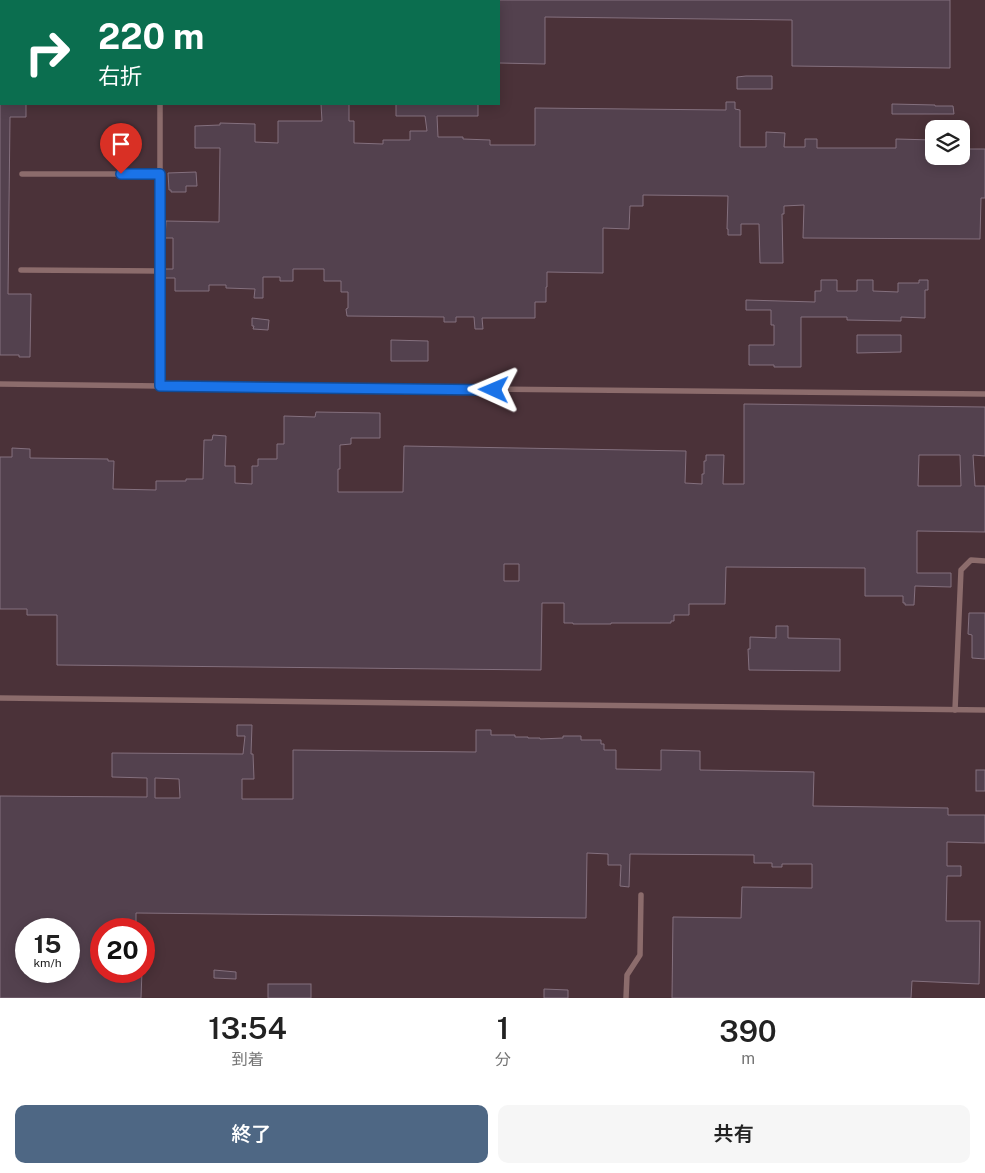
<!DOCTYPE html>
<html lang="ja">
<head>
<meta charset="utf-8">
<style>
	:root { --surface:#fff; --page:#f6f6f6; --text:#222; --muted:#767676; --accent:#4e6784 }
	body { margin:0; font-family:"Public Sans","Noto Sans JP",sans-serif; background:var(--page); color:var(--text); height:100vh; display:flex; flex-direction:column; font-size:19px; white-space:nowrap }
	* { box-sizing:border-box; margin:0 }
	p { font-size:16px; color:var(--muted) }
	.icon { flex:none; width:28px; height:28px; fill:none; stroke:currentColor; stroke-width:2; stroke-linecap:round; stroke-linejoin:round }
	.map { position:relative; height:998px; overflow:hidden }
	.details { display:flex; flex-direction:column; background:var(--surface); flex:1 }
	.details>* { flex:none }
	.top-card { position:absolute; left:0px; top:0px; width:500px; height:105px; box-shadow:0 2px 12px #0003; background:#0b6e4f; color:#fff; overflow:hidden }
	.buttons { position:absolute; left:925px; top:120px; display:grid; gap:10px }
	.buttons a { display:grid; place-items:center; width:45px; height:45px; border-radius:10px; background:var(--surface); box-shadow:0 2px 12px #0003; font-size:25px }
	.speed { position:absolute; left:15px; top:918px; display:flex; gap:10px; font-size:25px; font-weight:700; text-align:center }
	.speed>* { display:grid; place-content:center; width:65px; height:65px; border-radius:50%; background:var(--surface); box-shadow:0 2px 12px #0003; line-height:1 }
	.speed small { font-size:12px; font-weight:400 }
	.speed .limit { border:8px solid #d22; background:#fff; color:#111 }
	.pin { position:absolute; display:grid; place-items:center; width:42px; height:42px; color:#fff; margin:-51px -21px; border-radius:50% 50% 50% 0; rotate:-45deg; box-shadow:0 0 5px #0007 }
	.pin .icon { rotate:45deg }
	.me { position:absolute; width:55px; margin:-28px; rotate:271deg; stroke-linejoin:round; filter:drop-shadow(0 0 4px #0008) }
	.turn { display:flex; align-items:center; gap:18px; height:105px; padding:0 15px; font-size:22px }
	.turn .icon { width:65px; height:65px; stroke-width:2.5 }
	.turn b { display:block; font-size:35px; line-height:42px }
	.eta { display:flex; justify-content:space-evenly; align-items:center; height:85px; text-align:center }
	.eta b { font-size:30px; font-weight:600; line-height:35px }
	.cta { display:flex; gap:10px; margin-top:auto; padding:10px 15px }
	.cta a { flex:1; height:58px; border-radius:10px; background:var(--accent); color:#fff; font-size:20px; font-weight:600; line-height:58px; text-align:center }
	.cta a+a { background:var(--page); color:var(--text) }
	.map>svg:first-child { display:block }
	.built { fill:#4b3239; fill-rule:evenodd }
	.building { fill:#53414e; stroke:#84707e; fill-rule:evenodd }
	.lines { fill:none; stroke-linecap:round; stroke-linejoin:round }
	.lane { stroke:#8c6c6c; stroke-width:5.5 }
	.route-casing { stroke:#114b97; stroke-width:12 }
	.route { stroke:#1a73e8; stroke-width:9 }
</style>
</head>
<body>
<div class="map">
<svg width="985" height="998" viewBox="0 0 985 998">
	<rect width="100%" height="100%" fill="#3b272d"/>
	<!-- built -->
	<path class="built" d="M0 0H985V998H0ZM1 1H499V104H1ZM934 129H961V156H934ZM26 929H69V971H26ZM101 929H144V971H101Z"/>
	<!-- building -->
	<g class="building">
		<polygon points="499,0 950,0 950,68 792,66 792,20 545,17 545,64 499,63"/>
		<polygon points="746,76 772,76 772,89 737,89 737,77"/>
		<polygon points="726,102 735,102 735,109 740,110 740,147 766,147 766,132 785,133 784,147 805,147 805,139 817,139 817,148 896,148 896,139 934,140 934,156 961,156 961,149 985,149 985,198 981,198 980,239 803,238 804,205 784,206 784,214 782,214 783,263 760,263 759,224 741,224 741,235 728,235 728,229 727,229 728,196 643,195 643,206 630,206 629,229 603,228 603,273 547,272 547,287 546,287 546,302 535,302 535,318 482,318 483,329 475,329 474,317 456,317 456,322 444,322 444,317 347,316 346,309 348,308 348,292 341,292 341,281 324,281 324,269 293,269 293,281 280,281 280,277 263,277 263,298 254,298 255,289 226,288 226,285 209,285 209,291 175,291 175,278 165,278 165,269 173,269 173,238 165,238 166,221 219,222 220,148 195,148 195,126 220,125 220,123 255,124 255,142 278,143 278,121 322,121 321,104 349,104 349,121 354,121 354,143 383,144 383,140 410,140 410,131 427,131 425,116 396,116 396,104 478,104 478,116 437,116 438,137 463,137 463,139 490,140 490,145 535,145 535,108 726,110"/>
		<polygon points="0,104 26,104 26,117 10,117 8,294 31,294 30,357 19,357 19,355 0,355"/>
		<polygon points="892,104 935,105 935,106 953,106 954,114 892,114"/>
		<polygon points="196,172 197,186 186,186 186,192 171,192 171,190 169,190 168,173"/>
		<polygon points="821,280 837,280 837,291 857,291 857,280 873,280 873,291 898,292 898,283 919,283 919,280 928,280 928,290 925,290 925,318 901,317 901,321 847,320 847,317 801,317 801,367 774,367 774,365 749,365 749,345 774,345 774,325 771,325 771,310 746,310 746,300 815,302 815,291 821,291"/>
		<polygon points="252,318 269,320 268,330 253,329 254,326 252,326"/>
		<polygon points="857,335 901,335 901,352 857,353"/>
		<polygon points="391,340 428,341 428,361 391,361"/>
		<path d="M744 404 985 407V456L973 455 975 486H985V532L917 531V573H951V587L915 586 914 605H905V603H903V596H865V568L726 567 725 604H689V615H674V621H671V623H611V624H573V623H564V603H542L541 670 57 665V615H27V609H0V457H12V448L30 449V458L108 459V461H114L113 489 156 490V481H186V479H203L204 440H212L213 435 226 436 225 466H235V483L252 484V466H258V459H277V444H284V416L315 417 316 412 380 413V438H351V444L340 445V469H338V492H403L404 446 686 451 685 483 702 484V474H704V461H706V455H724L723 484H744ZM919 455H960L961 486H918ZM504 564H519V581H504Z"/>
		<polygon points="969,613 985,613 985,659 972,658 972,635 968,634"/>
		<polygon points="776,626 788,626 788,638 840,639 840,671 749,670 748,649 750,649 750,637 776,638"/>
		<path d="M237 725H252L251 754H253L254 779H242V799H293V750L476 752V730H491V735H515V737H528V738H540V739L563 738V736H581V740H601V744H604V750H616V769L661 770V750L700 751V770L814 772 813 806 948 808V815H985V843L947 842V866H961V876H947L946 921H980L979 984 912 981 911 998H672L673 917 741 918 742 887 812 888V864H782V867H772V863H754V855L630 854 629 887 620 886 621 865H608V854L587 853 586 918 136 913V929H101V971H142L141 998H0V796L147 797V778L112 777V753L243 754 245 736H237ZM155 778 179 779 180 798H155ZM26 929H69V971H26Z"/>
		<rect x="976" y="770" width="9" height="21"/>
		<polygon points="214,970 236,972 236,979 214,978"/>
		<rect x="268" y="984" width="43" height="14"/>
		<polygon points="544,989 568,990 568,998 544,998"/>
	</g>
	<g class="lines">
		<!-- lane -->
		<g class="lane">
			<polyline points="22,174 160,174"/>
			<polyline points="21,270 160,271"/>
			<polyline points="0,384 160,386 985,394"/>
			<polyline points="160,386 160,104"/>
			<polyline points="0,698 985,710"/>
			<polyline points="955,710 961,570 971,560 985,561"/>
			<polyline points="626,998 627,975 640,955 641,895"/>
		</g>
	</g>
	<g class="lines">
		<defs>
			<polyline id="route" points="121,174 160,174 160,386 494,390"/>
		</defs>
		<!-- route casing -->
		<use href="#route" class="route-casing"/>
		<!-- route -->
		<use href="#route" class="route"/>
	</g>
</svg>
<div class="buttons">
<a><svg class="icon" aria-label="layers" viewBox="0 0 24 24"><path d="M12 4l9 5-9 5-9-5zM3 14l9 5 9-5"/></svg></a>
</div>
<div class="speed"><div>15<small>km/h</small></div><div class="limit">20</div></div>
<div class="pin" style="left:121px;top:174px;background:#d93025"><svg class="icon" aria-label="arrive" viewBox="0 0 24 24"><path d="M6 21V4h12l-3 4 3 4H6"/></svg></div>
<svg class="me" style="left:494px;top:390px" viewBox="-20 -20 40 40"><path d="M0-17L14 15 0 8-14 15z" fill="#1a73e8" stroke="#fff" stroke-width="4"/></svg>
<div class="top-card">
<div class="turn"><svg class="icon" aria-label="right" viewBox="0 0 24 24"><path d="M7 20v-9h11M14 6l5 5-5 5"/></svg><div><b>220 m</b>右折</div></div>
</div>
</div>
<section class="details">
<div class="eta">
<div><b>13:54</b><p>到着</p></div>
<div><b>1</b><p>分</p></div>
<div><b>390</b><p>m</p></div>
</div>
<div class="cta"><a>終了</a><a>共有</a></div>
</section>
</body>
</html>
